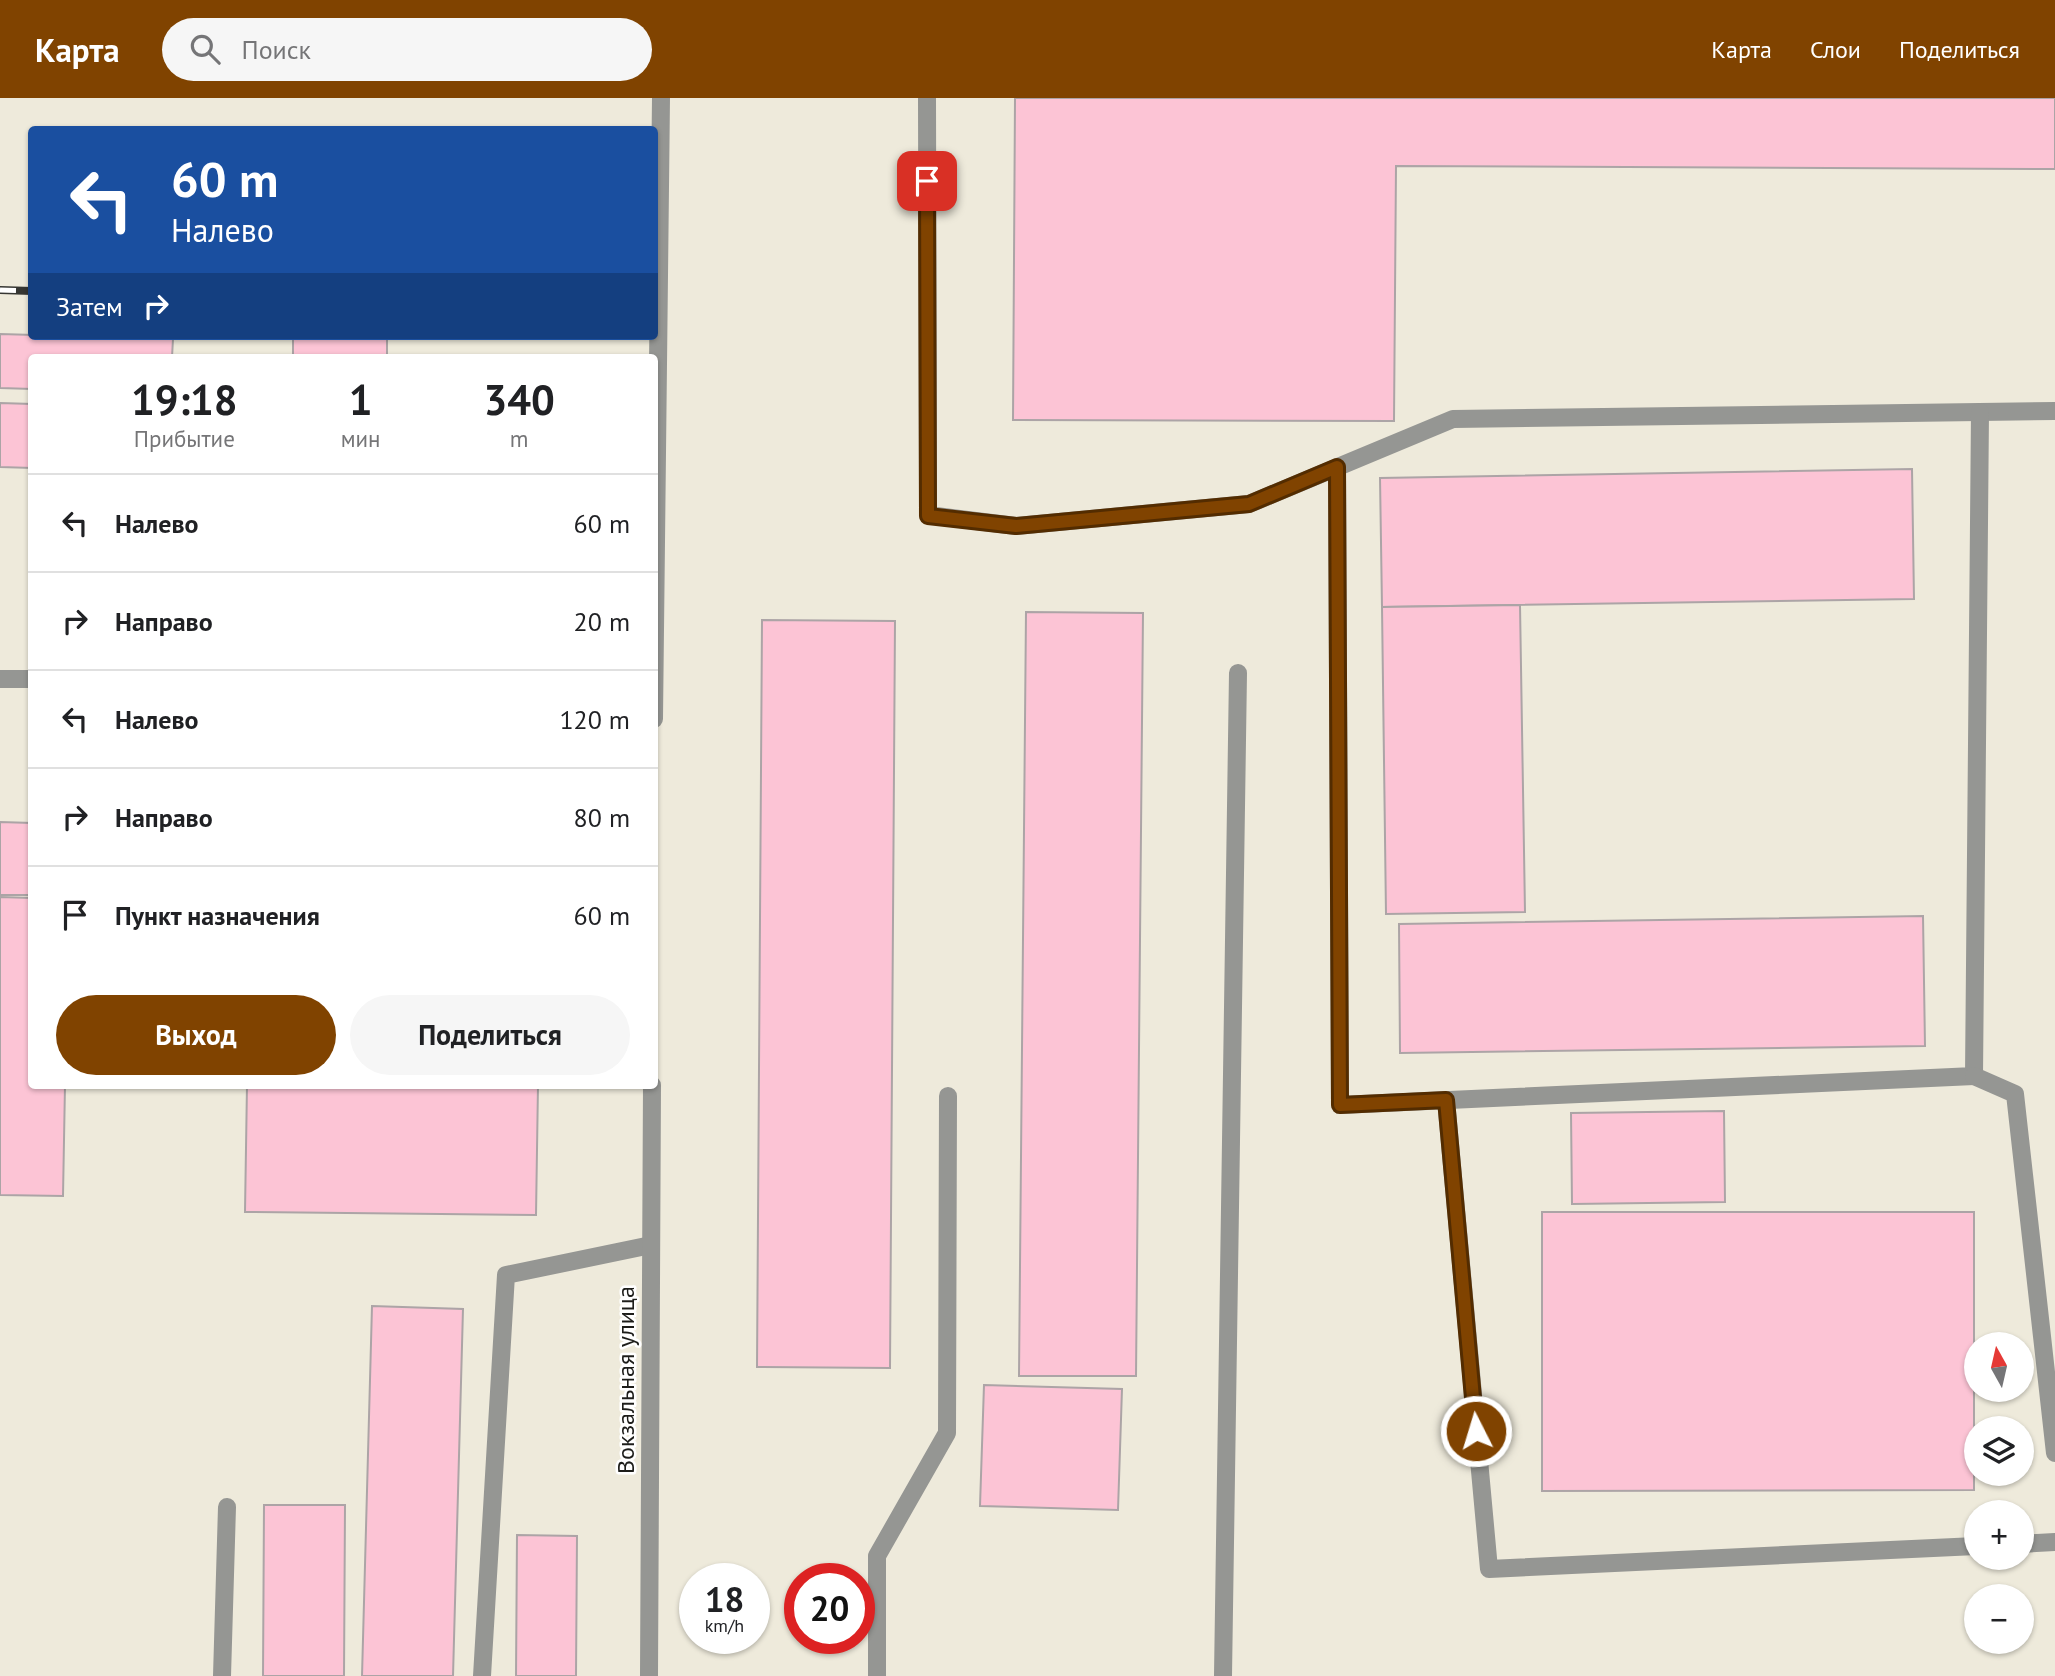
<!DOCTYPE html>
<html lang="ru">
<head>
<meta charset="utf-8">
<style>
	:root { --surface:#fff; --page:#f6f6f6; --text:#202124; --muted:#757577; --line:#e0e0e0; --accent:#804300 }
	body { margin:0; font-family:"PT Sans",sans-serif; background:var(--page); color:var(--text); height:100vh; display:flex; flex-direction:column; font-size:26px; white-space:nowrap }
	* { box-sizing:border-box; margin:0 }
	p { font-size:23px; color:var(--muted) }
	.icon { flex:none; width:38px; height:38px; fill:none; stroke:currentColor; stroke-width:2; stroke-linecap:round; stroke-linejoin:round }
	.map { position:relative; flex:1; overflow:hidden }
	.drawer { position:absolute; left:28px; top:256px; width:630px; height:735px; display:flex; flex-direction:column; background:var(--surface); border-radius:7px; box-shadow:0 2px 5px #0004 }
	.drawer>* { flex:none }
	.guide { position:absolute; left:28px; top:28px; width:630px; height:214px; border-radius:7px; box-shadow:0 2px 5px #0004; background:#1a4fa0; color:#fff; overflow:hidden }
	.needle { width:46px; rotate:352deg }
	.tools { position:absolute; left:1964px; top:1234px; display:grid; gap:14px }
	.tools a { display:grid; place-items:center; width:70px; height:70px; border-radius:50%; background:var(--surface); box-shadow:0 2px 5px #0004; font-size:35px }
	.speed { position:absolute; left:679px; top:1465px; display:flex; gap:14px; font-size:35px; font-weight:700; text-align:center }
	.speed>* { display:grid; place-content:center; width:91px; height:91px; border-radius:50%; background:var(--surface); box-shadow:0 2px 5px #0004; line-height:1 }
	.speed small { font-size:18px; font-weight:400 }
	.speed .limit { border:10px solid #d22; background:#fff; color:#111 }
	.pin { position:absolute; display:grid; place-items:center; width:60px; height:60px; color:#fff; margin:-30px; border-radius:14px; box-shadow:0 4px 10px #0006 }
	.me { position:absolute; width:77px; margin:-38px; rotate:355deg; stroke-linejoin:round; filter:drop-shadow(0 0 5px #0008) }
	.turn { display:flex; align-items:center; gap:24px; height:147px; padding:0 28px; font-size:32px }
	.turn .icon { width:91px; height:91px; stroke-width:2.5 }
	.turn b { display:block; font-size:49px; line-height:60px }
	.then { display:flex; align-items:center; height:66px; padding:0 28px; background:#0003; gap:14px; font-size:26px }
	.eta { display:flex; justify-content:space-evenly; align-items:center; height:119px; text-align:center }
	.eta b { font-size:42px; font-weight:700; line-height:49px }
	.primary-button { display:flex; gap:14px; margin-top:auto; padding:14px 28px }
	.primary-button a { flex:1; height:80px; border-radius:42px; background:var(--accent); color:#fff; font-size:28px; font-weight:700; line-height:80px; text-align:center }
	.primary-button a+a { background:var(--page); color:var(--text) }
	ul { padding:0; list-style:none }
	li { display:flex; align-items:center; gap:21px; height:98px; padding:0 28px; border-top:2px solid var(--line) }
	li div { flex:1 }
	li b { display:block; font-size:26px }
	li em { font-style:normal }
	header { display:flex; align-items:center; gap:42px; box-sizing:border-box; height:98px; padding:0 35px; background:var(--accent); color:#fff }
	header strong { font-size:33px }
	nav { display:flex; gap:38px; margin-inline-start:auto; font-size:24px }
	.search { width:490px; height:63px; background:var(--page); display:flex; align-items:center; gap:18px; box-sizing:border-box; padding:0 24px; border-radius:38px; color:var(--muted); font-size:26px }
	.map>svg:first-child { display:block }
	.built { fill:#eeeadb; fill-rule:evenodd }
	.building { fill:#fcc4d5; stroke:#aca4a6; stroke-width:2 }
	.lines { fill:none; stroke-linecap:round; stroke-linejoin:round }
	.service { stroke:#959693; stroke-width:18 }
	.minor { stroke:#959693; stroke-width:18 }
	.rail-casing { stroke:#363632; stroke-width:8 }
	.rail { stroke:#fff; stroke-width:5; stroke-dasharray:16; stroke-linecap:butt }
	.route-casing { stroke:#532c00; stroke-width:18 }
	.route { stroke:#804300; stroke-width:12 }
	.labels { text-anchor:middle; stroke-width:5; stroke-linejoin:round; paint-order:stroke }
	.street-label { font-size:24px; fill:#1d1d1a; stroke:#fff }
</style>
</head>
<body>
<header>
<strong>Карта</strong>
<div class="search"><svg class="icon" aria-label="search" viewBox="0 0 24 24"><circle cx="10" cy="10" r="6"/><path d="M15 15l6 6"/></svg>Поиск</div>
<nav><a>Карта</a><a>Слои</a><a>Поделиться</a></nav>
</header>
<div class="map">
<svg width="2055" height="1578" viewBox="0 0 2055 1578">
	<rect width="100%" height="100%" fill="#f5f3ec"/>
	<!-- built -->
	<path class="built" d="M0 0H2055V1578H0ZM32 32H654V238H32ZM32 259H654V987H32ZM1976 1246H2021V1292H1976ZM1976 1330H2021V1376H1976ZM1976 1414H2021V1460H1976ZM695 1480H754V1540H695ZM800 1480H859V1540H800ZM1976 1498H2021V1544H1976Z"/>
	<!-- building -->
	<g class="building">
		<polygon points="1015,0 2055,0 2055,71 1396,68 1394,323 1013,322"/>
		<polygon points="0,236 173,241 172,259 32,259 32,291 0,290"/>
		<rect x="293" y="238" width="94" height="21"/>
		<polygon points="0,305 32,306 32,370 0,369"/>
		<polygon points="1912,371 1914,501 1382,509 1380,380"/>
		<polygon points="1520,507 1525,814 1386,816 1382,509"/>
		<polygon points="1026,514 1143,515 1136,1278 1019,1278"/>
		<polygon points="762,522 895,523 890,1270 757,1269"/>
		<polygon points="0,724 32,725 32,797 0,797"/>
		<polygon points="0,799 32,800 32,987 65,987 63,1098 0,1097"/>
		<polygon points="1923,818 1925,948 1400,955 1399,826"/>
		<polygon points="247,987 538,987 536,1117 245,1114"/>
		<polygon points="1724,1013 1725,1104 1572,1106 1571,1015"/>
		<polygon points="1542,1114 1974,1114 1974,1392 1542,1393"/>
		<polygon points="372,1208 463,1211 453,1578 362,1578"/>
		<polygon points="984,1287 1122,1291 1118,1412 980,1408"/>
		<polygon points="264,1407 345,1407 344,1578 263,1578"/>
		<polygon points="517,1437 577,1438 576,1578 516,1578"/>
	</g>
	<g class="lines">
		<!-- service -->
		<g class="service">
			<polyline points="927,0 928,417 1016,428 1249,406 1453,321 2055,313"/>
			<polyline points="1337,369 1340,1007 1974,978 1980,314"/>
			<polyline points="1974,978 2015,996 2055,1355"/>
			<polyline points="1446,1002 1489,1471 1976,1448"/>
			<polyline points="2021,1446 2055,1444"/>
			<polyline points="222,1578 227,1409"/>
			<polyline points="482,1578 506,1177 651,1147"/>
			<polyline points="877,1578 877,1458 947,1335 948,998"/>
			<polyline points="1223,1578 1238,575"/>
		</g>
		<!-- minor -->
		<g class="minor">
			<polyline points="0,581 32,581"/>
			<polyline points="654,621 661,0"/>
			<polyline points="649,1578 652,987"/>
		</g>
		<defs>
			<polyline id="rail" points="0,192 32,193"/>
		</defs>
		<!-- rail casing -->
		<use href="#rail" class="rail-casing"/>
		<!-- rail -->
		<use href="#rail" class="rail"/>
	</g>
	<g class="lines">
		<defs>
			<polyline id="route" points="927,83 928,418 1016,428 1249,406 1337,369 1340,1007 1446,1002 1476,1333"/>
		</defs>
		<!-- route casing -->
		<use href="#route" class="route-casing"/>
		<!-- route -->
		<use href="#route" class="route"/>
	</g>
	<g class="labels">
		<!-- street labels -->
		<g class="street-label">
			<text transform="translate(626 1282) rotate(-90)" y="8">Вокзальная улица</text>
		</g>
	</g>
</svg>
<div class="tools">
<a><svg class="needle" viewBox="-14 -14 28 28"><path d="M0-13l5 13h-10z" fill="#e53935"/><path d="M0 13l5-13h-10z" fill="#757577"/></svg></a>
<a><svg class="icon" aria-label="layers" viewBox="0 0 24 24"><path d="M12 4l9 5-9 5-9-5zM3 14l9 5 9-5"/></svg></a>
<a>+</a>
<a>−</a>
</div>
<div class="speed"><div>18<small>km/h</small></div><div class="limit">20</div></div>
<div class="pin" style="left:927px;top:83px;background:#d93025"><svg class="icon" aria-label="arrive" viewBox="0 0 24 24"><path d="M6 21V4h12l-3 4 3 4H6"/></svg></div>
<svg class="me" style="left:1476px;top:1333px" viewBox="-20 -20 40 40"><circle r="17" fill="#804300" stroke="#fff" stroke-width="3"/><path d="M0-11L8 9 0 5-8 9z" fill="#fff"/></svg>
<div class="guide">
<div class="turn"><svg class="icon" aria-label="left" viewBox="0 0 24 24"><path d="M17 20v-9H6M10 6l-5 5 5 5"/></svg><div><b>60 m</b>Налево</div></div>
<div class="then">Затем<svg class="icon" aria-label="right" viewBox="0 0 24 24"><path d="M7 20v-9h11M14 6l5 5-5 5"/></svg></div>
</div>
<section class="drawer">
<div class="eta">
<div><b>19:18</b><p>Прибытие</p></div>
<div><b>1</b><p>мин</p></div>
<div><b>340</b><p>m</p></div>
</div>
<ul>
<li><svg class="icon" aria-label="left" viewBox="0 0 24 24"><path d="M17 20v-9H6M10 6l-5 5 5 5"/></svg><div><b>Налево</b></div><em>60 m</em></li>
<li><svg class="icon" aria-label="right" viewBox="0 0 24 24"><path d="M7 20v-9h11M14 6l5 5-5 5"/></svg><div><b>Направо</b></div><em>20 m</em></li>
<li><svg class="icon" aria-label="left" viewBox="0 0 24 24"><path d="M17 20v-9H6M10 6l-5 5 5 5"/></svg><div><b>Налево</b></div><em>120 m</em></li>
<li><svg class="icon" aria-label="right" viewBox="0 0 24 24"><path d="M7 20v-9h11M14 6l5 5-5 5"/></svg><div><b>Направо</b></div><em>80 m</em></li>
<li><svg class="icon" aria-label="arrive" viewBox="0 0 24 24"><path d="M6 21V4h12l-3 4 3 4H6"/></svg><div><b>Пункт назначения</b></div><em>60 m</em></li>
</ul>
<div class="primary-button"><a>Выход</a><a>Поделиться</a></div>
</section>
</div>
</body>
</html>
